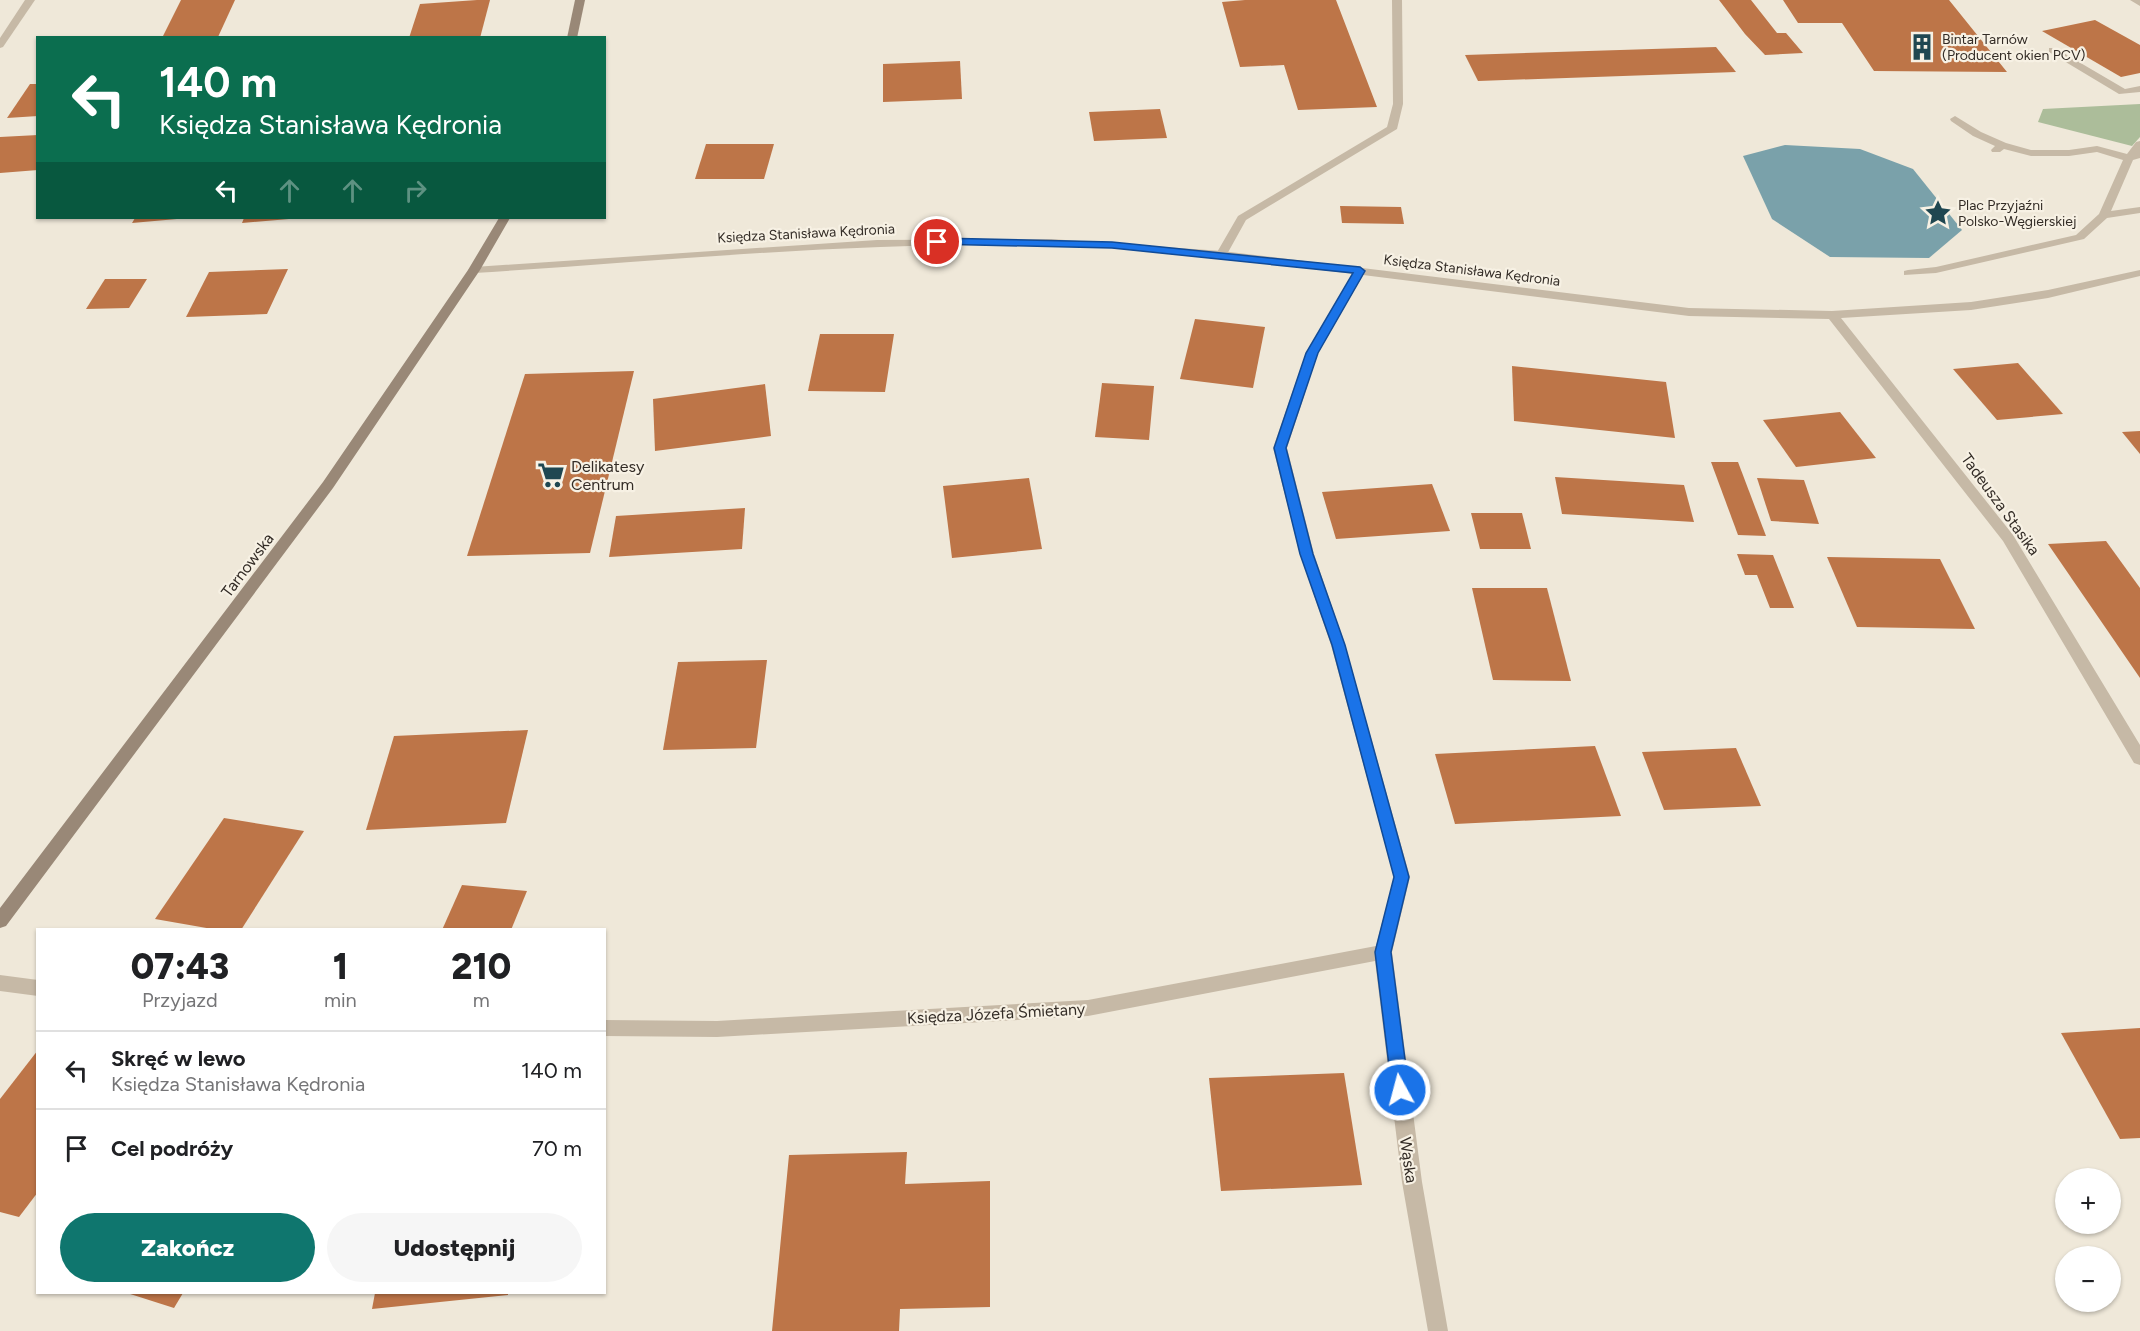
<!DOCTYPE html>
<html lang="pl">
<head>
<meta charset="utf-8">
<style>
	:root { --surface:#fff; --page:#f6f6f6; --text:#202124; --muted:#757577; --line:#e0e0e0; --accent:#0f766e }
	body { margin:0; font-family:Figtree,sans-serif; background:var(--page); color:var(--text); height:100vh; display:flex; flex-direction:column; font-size:22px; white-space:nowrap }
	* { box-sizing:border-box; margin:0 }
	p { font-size:20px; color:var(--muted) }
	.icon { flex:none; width:33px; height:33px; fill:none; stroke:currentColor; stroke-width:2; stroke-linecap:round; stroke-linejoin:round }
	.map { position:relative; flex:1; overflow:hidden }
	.panel { position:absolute; left:36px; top:928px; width:570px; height:366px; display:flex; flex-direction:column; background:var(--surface); border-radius:0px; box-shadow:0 2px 4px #0004 }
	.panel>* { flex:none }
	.top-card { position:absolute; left:36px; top:36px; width:570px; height:183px; border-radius:0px; box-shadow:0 2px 4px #0004; background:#0b6e4f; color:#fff; overflow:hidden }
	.controls { position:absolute; left:2055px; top:1168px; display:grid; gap:12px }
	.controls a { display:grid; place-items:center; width:66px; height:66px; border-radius:50%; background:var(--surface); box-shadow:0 2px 4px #0004; font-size:30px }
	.pin { position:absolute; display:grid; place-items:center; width:51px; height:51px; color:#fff; margin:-26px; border:3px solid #fff; border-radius:50%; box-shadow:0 2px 6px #0007 }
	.me { position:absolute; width:66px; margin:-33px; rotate:353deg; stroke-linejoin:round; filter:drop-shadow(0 0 4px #0008) }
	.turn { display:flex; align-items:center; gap:21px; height:126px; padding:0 24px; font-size:27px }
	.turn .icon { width:78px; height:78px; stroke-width:2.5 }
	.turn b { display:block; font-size:42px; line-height:51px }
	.lanes { display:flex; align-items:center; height:57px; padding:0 24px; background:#0003; justify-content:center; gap:30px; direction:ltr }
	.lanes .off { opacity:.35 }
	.eta { display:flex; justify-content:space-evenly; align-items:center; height:102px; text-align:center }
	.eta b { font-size:36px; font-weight:800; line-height:42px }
	.cta { display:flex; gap:12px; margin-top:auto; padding:12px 24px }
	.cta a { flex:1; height:69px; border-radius:36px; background:var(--accent); color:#fff; font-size:24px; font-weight:800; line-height:69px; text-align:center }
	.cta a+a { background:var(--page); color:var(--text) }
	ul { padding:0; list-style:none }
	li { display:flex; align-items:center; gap:18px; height:78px; padding:0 24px; border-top:2px solid var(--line) }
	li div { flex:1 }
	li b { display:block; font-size:22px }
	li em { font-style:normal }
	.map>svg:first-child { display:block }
	.green { fill:#acbd9a }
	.water { fill:#7aa1aa }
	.building { fill:#bd7548 }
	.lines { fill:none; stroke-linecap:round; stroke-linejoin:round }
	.lane { fill:#c6b9a6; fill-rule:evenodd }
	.street { fill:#c6b9a6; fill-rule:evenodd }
	.secondary { fill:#987; fill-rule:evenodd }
	.route { fill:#1a73e8; stroke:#114b97; stroke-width:1.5 }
	.labels { text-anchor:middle; stroke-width:4.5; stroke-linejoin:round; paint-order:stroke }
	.far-poi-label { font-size:14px; fill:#332c26; stroke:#f7f1e4; text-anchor:start }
	.far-street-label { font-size:14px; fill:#332c26; stroke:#f7f1e4 }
	.poi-label { font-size:16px; fill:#332c26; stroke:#f7f1e4; text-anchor:start }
	.street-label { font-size:16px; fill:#332c26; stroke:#f7f1e4 }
</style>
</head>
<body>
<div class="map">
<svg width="2140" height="1331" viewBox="0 0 2140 1331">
	<rect width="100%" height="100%" fill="#efe8d9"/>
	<!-- green -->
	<polygon class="green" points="2140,104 2140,137 2132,146 2038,122 2043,109"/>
	<!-- water -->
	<polygon class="water" points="1785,145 1860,149 1913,169 1962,230 1929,258 1830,257 1772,219 1743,156"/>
	<!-- building -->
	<g class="building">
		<polygon points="181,0 235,0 218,37 162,38"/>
		<polygon points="477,0 490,0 480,38 409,38 420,4"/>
		<polygon points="1245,0 1336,0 1377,107 1298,110 1284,65 1240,67 1222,2"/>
		<polygon points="1719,0 1751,0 1777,33 1786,33 1803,53 1765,55 1745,34"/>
		<polygon points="1783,0 1949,0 2007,72 1874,71 1842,23 1798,23"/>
		<polygon points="2095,20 2140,45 2140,73 2121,77 2042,31"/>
		<polygon points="1716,47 1736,72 1478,81 1465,55"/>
		<polygon points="960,61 962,99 883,102 883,64"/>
		<polygon points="30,84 38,84 38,116 7,118"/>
		<polygon points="1160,109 1167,138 1094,141 1089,112"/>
		<polygon points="38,135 38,170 0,173 0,137"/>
		<polygon points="706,144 774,144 764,179 695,179"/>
		<polygon points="1340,206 1401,207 1404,224 1342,223"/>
		<polygon points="135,218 177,218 177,219 132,223"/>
		<polygon points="244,218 289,218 289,219 242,223"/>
		<polygon points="288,269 267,314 186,317 209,272"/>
		<polygon points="105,279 147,279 129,308 86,309"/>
		<polygon points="1195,319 1265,327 1253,388 1180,379"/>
		<polygon points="820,334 894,334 885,392 808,391"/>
		<polygon points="2018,363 2063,414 1997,420 1953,369"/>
		<polygon points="1512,366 1666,382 1675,438 1514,421"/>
		<polygon points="634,371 590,553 467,556 525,374"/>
		<polygon points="1102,383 1154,386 1149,440 1095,437"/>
		<polygon points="765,384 771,436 655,451 653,399"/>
		<polygon points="1840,412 1876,458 1796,467 1763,420"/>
		<polygon points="2140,431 2140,454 2122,432"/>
		<polygon points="1711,462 1738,462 1766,536 1738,535"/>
		<polygon points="1555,477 1684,485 1694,522 1562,514"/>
		<polygon points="1029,478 1042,549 952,558 943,486"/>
		<polygon points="1757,478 1804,480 1819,524 1771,521"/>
		<polygon points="1432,484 1450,531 1336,539 1322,492"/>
		<polygon points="745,508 742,549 609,557 616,516"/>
		<polygon points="1471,513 1522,513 1531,549 1480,549"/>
		<polygon points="2106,541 2140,588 2140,678 2048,544"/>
		<polygon points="1737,554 1773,555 1794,608 1770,608 1757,575 1745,575"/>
		<polygon points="1827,557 1940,559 1975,629 1857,627"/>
		<polygon points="1472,588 1547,588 1571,681 1493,680"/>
		<polygon points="767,660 756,748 663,750 678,662"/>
		<polygon points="528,730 506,823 366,830 394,736"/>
		<polygon points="1595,746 1621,816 1455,824 1435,754"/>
		<polygon points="1736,748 1761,806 1664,810 1642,752"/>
		<polygon points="224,818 304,831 241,930 218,930 155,919"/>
		<polygon points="462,885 527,891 511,930 442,930"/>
		<polygon points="2140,1028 2140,1138 2120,1139 2061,1033"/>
		<polygon points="38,1050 38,1192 19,1217 0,1212 0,1099"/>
		<polygon points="1344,1073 1362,1185 1221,1191 1209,1078"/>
		<polygon points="907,1152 905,1184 990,1181 990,1307 900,1309 899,1331 772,1331 789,1155"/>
		<polygon points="127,1293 183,1293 174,1308"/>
		<polygon points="375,1293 508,1293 508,1295 372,1309"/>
	</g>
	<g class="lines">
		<!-- lane -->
		<g class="lane">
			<polygon points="25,0 35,0 3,47 0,48 0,38"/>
			<polygon points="1392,0 1402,0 1403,104 1397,129 1246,220 1226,256 1218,256 1216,254 1238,216 1387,127 1393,104"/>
			<polygon points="2049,48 2055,48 2125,89 2140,86 2140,92 2119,94 2049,52"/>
		</g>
		<!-- street -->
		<g class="street">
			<polygon points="2130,0 2140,0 2140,6"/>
			<polygon points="1955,116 1981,132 2006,143 2031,150 2069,150 2097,146 2127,154 2136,142 2140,141 2140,158 2133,160 2111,211 2140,207 2140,213 2107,218 2084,239 1936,273 1904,275 1904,271 1908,270 1936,267 2076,235 2099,214 2123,160 2097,152 2069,156 2031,156 2004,149 2000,152 1992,152 1991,150 1995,146 1973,136 1951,121 1950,119"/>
			<path d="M1051 239 1222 251 1689 308 1832 311 1971 302 2048 290 2140 270V276L2048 298 1971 310 1841 318 2013 535 2140 745V765L2134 763 2003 541 1829 319 1689 316 1363 275 1318 353 1287 448 1314 554 1345 645 1410 877 1392 952 1422 1182 1448 1331H1428L1402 1182 1375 961 1088 1016 717 1037 604 1036V1020L717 1021 1088 1000 1376 946 1394 877 1331 645 1300 554 1273 448 1306 353 1353 274C1252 261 1151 248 1050 245 858 241 665 261 474 273L468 270 474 267 877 240Z"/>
			<polygon points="0,975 38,980 38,996 0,991"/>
		</g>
		<!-- secondary -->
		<g class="secondary">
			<polygon points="575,0 585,0 577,38 567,38"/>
			<polygon points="499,218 510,218 480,270 333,488 6,926 0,928 0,908 323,482 468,270"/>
		</g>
	</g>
	<!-- route -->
	<polygon class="route" points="937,238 1112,242 1360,267 1365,271 1318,353 1286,448 1313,554 1345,645 1409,877 1391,952 1409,1090 1406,1096 1400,1098 1394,1096 1392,1090 1375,952 1394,877 1332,645 1300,554 1274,448 1306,353 1353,273 1112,248 933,244 933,239"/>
	<!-- icons -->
	<defs>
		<symbol id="building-bare" viewBox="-9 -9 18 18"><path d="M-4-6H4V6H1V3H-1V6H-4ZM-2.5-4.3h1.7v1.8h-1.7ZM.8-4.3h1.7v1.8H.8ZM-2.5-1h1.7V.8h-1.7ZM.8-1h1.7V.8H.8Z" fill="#1f4751" stroke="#f7f1e4" stroke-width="2.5" paint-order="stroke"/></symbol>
		<symbol id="sight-bare" viewBox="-9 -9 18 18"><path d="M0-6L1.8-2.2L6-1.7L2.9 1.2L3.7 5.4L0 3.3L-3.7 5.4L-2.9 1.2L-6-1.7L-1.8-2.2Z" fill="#1f4751" stroke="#f7f1e4" stroke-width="2.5" paint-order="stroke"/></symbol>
		<symbol id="supermarket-bare" viewBox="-9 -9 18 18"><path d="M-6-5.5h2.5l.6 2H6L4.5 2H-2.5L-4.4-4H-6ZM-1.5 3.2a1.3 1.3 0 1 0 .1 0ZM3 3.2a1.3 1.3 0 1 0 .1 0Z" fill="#1f4751" stroke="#f7f1e4" stroke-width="2.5" paint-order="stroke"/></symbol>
	</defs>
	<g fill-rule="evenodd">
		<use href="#building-bare" x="1903" y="28" width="38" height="38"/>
		<use href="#sight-bare" x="1919" y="194" width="38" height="38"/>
		<use href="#supermarket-bare" x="532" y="456" width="38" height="38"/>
	</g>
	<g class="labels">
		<!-- far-poi labels -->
		<g class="far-poi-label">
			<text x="1942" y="44">Bintar Tarnów<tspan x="1942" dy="16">(Producent okien PCV)</tspan></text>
			<text x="1958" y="210">Plac Przyjaźni<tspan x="1958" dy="16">Polsko-Węgierskiej</tspan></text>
		</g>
		<!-- far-street labels -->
		<g class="far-street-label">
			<text transform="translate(806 233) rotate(-3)" y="5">Księdza Stanisława Kędronia</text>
			<text transform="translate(1472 270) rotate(7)" y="5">Księdza Stanisława Kędronia</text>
		</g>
		<!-- poi labels -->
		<g class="poi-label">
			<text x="571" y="472">Delikatesy<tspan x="571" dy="18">Centrum</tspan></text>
		</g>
		<!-- street labels -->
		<g class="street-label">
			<text transform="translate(2001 504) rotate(54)" y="6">Tadeusza Stasika</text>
			<text transform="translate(247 565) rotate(-53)" y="6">Tarnowska</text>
			<text transform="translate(996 1013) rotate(-3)" y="6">Księdza Józefa Śmietany</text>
			<text transform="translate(1409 1160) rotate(82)" y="6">Wąska</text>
		</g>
	</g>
</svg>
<div class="controls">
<a>+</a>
<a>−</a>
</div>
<div class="pin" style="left:937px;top:242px;background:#d93025"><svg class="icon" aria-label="arrive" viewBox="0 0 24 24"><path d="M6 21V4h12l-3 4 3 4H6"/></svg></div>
<svg class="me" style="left:1400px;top:1090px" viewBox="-20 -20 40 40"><circle r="17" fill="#1a73e8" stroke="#fff" stroke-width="3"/><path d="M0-11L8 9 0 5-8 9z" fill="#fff"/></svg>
<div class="top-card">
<div class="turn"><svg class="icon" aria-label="left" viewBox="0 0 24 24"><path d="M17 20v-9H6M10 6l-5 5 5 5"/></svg><div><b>140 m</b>Księdza Stanisława Kędronia</div></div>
<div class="lanes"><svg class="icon" aria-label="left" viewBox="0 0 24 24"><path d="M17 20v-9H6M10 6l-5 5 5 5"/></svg><svg class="icon off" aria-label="ahead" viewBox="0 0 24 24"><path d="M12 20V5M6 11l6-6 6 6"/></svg><svg class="icon off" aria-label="ahead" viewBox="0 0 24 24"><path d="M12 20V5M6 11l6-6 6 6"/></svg><svg class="icon off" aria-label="right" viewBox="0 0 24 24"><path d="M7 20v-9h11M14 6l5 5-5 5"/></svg></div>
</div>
<section class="panel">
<div class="eta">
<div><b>07:43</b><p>Przyjazd</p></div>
<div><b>1</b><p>min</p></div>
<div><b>210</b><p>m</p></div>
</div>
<ul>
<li><svg class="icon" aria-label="left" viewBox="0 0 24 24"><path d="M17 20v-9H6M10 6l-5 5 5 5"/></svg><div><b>Skręć w lewo</b><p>Księdza Stanisława Kędronia</p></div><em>140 m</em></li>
<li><svg class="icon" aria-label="arrive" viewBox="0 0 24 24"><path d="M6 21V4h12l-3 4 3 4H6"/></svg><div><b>Cel podróży</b></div><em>70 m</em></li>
</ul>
<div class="cta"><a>Zakończ</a><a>Udostępnij</a></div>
</section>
</div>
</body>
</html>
